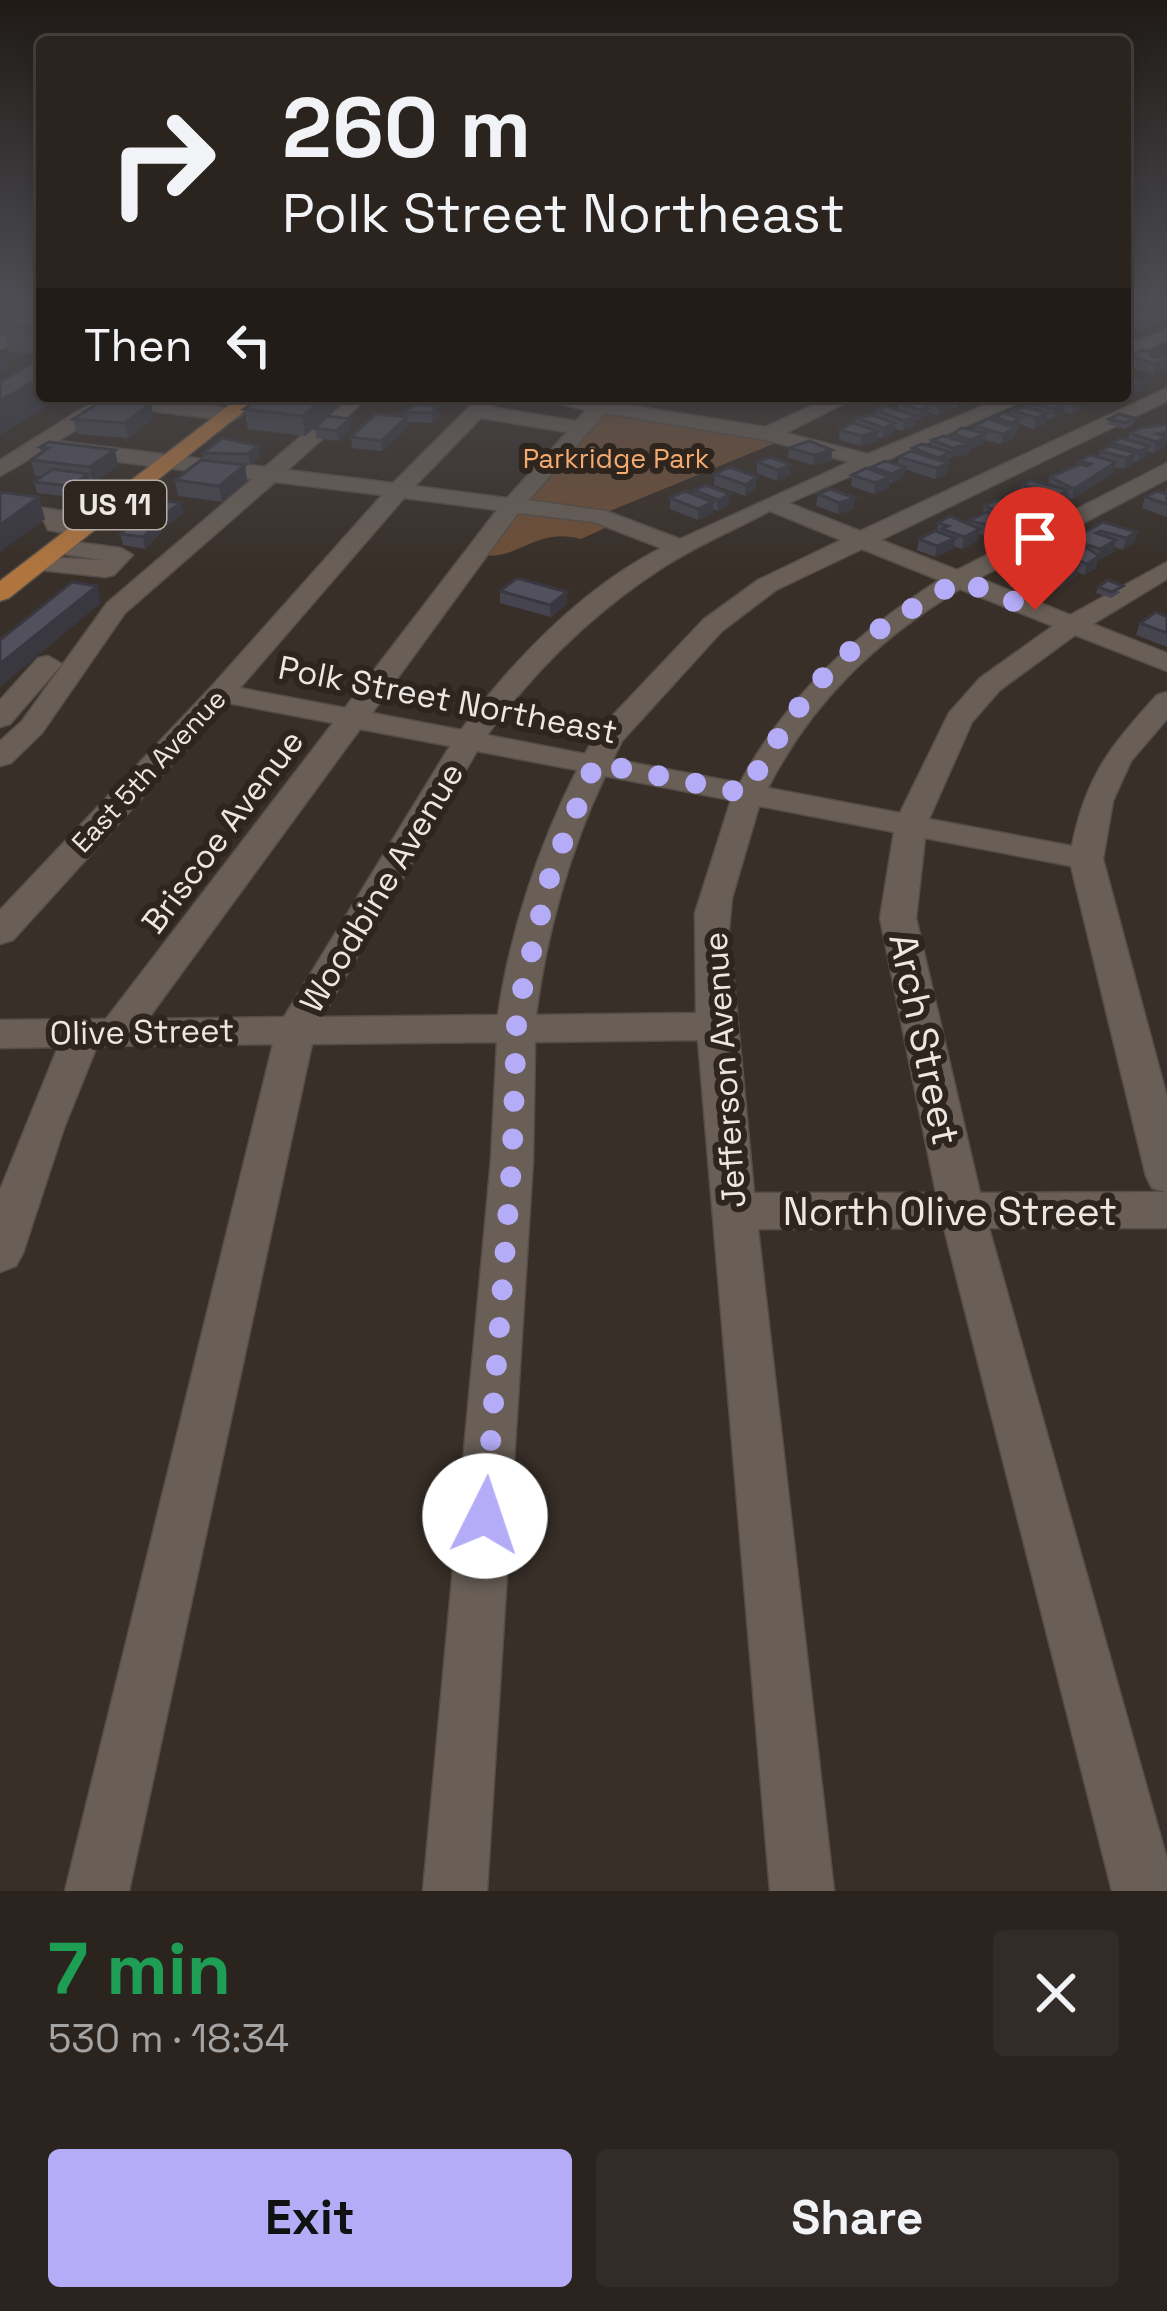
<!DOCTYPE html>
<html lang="en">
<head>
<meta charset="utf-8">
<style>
	:root { --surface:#2a231e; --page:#322b27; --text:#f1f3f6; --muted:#a5a4a4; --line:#46403c; --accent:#b5acf8 }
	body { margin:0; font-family:"Space Grotesk",sans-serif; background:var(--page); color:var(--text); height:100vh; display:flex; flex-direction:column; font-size:45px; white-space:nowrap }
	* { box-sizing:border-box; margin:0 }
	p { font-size:39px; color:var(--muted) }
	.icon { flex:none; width:66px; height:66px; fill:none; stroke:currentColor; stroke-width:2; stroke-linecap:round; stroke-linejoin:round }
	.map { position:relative; height:1891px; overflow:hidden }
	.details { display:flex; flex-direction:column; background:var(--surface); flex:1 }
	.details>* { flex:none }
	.banner { position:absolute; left:36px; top:36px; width:1095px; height:366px; border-radius:12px; box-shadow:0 6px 18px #0003,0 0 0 3px var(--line); background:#2a231e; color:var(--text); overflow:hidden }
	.pin { position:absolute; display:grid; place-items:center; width:102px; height:102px; color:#fff; margin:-123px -51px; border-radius:50% 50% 50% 0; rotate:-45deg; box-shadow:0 0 12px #0007 }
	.pin .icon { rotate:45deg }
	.me { position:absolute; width:132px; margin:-66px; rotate:4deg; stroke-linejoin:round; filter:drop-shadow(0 0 9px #0008) }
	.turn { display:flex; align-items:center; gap:42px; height:252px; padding:0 48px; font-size:54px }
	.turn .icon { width:156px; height:156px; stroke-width:2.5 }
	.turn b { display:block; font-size:84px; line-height:102px }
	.then { display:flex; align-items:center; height:114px; padding:0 48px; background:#0003; gap:24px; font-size:45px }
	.round { display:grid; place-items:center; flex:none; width:126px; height:126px; border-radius:12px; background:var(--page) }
	.head { display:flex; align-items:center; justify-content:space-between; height:204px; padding:0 48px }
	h1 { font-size:72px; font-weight:700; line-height:90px; color:#1e9e55 }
	.cta { display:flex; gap:24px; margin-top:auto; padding:24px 48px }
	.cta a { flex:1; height:138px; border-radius:12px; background:var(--accent); color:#111; font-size:48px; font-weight:700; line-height:138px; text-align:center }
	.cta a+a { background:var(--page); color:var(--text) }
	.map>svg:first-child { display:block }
	.green { fill:#6e4f37 }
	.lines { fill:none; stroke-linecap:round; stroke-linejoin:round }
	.minor-casing { stroke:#554d47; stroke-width:3 }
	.major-casing { stroke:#554d47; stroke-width:3 }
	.minor { fill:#695f57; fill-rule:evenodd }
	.major { fill:#b0753f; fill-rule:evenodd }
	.wall { fill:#46454f }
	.shaded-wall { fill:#393840 }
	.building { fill:#51505c; stroke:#393840; stroke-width:3 }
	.route { stroke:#b5acf8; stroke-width:21; stroke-dasharray:0 37.8 }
	.labels { text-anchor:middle; stroke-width:12; stroke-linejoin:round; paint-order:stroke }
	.far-park-label { font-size:27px; fill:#f5ab70; stroke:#2e251e }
	.far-street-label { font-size:27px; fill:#ede7e3; stroke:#2e251e }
	.shield { fill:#2e251e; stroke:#b4ada8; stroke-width:3 }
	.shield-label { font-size:30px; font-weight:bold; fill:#ede7e3 }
	.street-label { font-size:33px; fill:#ede7e3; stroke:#2e251e }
	.near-street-label { font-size:39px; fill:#ede7e3; stroke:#2e251e }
</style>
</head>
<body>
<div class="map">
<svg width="1167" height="1891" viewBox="0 0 1167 1891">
	<rect width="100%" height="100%" fill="#382f28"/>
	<!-- green -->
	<path class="green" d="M597 409 778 442 610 511 681 541 614 524 581 539C535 526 514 564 480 554Z"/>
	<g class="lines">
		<defs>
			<g id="minor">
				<polygon points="1167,330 1167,341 1125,358 1125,346"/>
				<polygon points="0,334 16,336 19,340 0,350"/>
				<path d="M1167 388V401L881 540 957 570 1167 463V479L979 578 1070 615 1167 562V579L1093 624 1167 653V671L1075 635 1000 690 972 722 929 819 1072 846C1086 776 1110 747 1157 695L1167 692V719L1131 761 1113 801 1103 859 1167 1097V1228H989L1167 1859V1891H1112L944 1228 758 1229 834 1891H770L698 1040 535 1042 533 1160 487 1891H423L491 1160 497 1042 312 1044 129 1891H65L273 1044 97 1046 64 1128 23 1253 16 1266 0 1272V1190L58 1047 0 1048V1020L106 1019 333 723 228 703 13 940 0 944V910L211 687 382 495 275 482 125 613 42 733 11 763 0 766V741L22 721 107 603 252 479 42 452 0 476V460L102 396H140L232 409 242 415 232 421 135 409 123 400 58 441 265 467 348 396H370L288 470 393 483 480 396H501L491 407 576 421 586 410 527 396 596 400 620 396 615 403 765 427 833 396H859L786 433 868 454 1007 396H1034L789 503 860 531ZM605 413 766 440 849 462 680 539 606 511 529 500ZM481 418 567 432 507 498 415 486ZM404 498 497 510 345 708 240 688ZM770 511 841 540 758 580 704 619 597 732 585 754 487 735C535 670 594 612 662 568 695 546 734 530 770 511ZM518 513 594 522 661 548C581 589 514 660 461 730L372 713ZM862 549 939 580C855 635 788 694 740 783L613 759 622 741 722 631 776 590ZM960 589 1053 626 980 678 949 713 900 813 768 788C812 701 877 640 960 589ZM360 729 450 746 284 1017 148 1019ZM477 751 577 770C539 845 510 932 498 1015L322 1017ZM605 776 731 800 695 913 696 1013 536 1015C546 935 570 849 605 776ZM759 806 894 832 880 918 936 1193H754L729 929 732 898ZM925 838 1071 866 1146 1176 1152 1188 1166 1192 980 1193 916 918Z"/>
				<polygon points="0,501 63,511 67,520 91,524 95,529 83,536 48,530 44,521 0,515"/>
				<polygon points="60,540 121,548 133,555 114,575 105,577 31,569 28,564 31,559 40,557 102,560 51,552 51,542"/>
				<polygon points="48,656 62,664 10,724 0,727 0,700 38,658"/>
			</g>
			<polygon id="major" points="241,396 263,396 9,598 0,601 0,581"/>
		</defs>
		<!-- minor casing -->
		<use href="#minor" class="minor-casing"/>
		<!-- major casing -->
		<use href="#major" class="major-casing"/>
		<!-- minor -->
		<use href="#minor" class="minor"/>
		<!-- major -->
		<use href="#major" class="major"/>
	</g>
	<!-- wall -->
	<g class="wall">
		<polygon points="0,304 42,304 34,354 9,352 4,333 0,332"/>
		<polygon points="1153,304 1167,304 1167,318 1164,317 1163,321 1142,330 1126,326 1128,316 1151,310"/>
		<polygon points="1128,356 1155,357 1167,358 1153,374 1125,366"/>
		<polygon points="1125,376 1140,391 1131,395 1125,393"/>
		<polygon points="190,396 228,396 221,401"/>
		<polygon points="263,396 352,396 328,416 351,429 338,441 316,438 315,428 322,421 305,436 248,429 244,409"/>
		<polygon points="919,396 968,396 967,403 956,408 952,407 952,410 938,416 928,412 928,415 918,420 916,419 914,426 902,431 894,428 894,433 882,438 878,437 877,441 861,446 839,440 840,430 855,424 856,418 875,416 876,410 898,410 899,403 916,401 917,397"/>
		<polygon points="1045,396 1113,396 1104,399 1094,396 1093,401 1083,405 1082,410 1072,414 1064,412 1063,414 1052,419 1046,418 1045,424 1034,429 1019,424 1019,428 1015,430 1014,438 1001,444 985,440 984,443 970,450 969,454 949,458 946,474 935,479 905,469 903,478 889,484 889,488 874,494 851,486 852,475 872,470 872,467 898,465 899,457 913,452 913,448 931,447 932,440 952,438 953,434 974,430 975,426 993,421 994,417 1010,414 1011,410 1026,407 1027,403 1044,398"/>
		<polygon points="415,405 439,416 432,423 407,422 408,427 382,451 352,448 351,437 403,416 403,412"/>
		<polygon points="154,418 128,438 77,434 73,419"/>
		<polygon points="1135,418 1133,424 1124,429 1108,424 1109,419"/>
		<polygon points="1167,421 1167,442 1164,447 1153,453 1148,451 1146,457 1137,462 1134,461 1133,464 1124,469 1115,467 1113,473 1072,500 1066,497 1066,501 1055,507 1046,504 1044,512 1034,517 1024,514 1023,521 1010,527 1001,524 1000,529 986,536 979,534 977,541 962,549 954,546 953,549 935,557 917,550 919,539 937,531 938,523 968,524 969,521 983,514 984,506 1007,503 1008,497 1020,491 1022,485 1048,485 1050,477 1078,465 1079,461 1099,457 1100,451 1111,446 1112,443 1128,440 1130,433 1166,424"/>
		<polygon points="222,438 260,457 250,465 243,465 247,481 222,502 178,496 175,480 204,460 203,453"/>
		<polygon points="40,447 115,450 118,466 93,483 91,483 91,485 73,497 37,493 34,482 42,476 35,476 31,460 41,453"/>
		<polygon points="789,448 832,450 831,461 813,465 788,458"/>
		<polygon points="757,462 790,475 777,481 757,473"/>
		<polygon points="715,474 756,488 745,496 714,485"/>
		<polygon points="706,485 729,505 717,511 713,509 713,513 698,520 670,509 670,498 694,495 694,490"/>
		<polygon points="1167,488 1167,517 1142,508 1145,497 1164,493"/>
		<polygon points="818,494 853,509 838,514 816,506"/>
		<polygon points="181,503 183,514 167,525 160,524 161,532 145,549 123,545 120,534 143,518 141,511"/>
		<polygon points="1103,522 1137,532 1134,543 1123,550 1114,547 1113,552 1097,561 1096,568 1084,575 1077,572 1076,577 1060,587 1053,584 1052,588 1033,595 1009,586 1011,574 1034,569 1036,563 1054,557 1056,550"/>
		<polygon points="1098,587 1121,592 1111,598 1096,593"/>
		<polygon points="500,591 567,592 567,604 551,617 500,603"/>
		<polygon points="1167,617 1167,647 1136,635 1140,623"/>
	</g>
	<!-- shaded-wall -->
	<g class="shaded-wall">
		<polygon points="1166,312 1163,321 1142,330 1145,321"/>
		<polygon points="42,321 42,350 34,354 28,328"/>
		<polygon points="6,359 9,368 0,373 0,362"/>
		<polygon points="1167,361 1167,371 1153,374 1155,364"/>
		<polygon points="42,377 42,396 64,396 0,435 0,401"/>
		<polygon points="1142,381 1140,391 1131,395 1133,385"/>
		<polygon points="327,396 352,396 305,436 302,416"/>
		<polygon points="962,396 968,396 967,403 956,408 958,398"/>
		<polygon points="1086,396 1094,396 1093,401 1084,405"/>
		<polygon points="954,400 952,410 938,416 940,406"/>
		<polygon points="1085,400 1082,410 1072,414 1074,404"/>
		<polygon points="151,403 154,418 128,438 125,423"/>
		<polygon points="1066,404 1063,414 1052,419 1054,409"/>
		<polygon points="930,405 928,415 918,420 920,410"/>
		<polygon points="438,406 439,416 432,423 431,413"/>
		<polygon points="1047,413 1045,424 1034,429 1036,418"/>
		<polygon points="916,416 914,426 902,431 904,421"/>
		<polygon points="407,417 408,427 382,451 381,441"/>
		<polygon points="1021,418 1014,438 1001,444 1003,434 1010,431 1011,423"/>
		<polygon points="350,419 351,429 338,441 336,431"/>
		<polygon points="895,423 894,433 882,438 884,428"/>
		<polygon points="879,431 877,441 861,446 862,436"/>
		<polygon points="1167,432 1167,442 1164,447 1153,453 1158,434"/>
		<polygon points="986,433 984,443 970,450 969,454 950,458 952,448 970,444 970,440"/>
		<polygon points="258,446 260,457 250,465 248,454"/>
		<polygon points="1149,446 1146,457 1137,462 1140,451"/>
		<polygon points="115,450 118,466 93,483 89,467"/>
		<polygon points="832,450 831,461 813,465 814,455"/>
		<polygon points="950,452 948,463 936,469 938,458"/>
		<polygon points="1136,453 1133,464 1124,469 1126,458"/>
		<polygon points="1116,462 1113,473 1072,500 1074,489"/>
		<polygon points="948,463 946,474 935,479 937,468"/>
		<polygon points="245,465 247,481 222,502 219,486"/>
		<polygon points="791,465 790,475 777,481 778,470"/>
		<polygon points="905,467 903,478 891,484 892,474"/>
		<polygon points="88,474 91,485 73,497 70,486"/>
		<polygon points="757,477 756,488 745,496 746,485"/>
		<polygon points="890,477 889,488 874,494 875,483"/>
		<polygon points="1068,490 1066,501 1055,507 1058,496"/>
		<polygon points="730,494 729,505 717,511 718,500"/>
		<polygon points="39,497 45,519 0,552 0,525"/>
		<polygon points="855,498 853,509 838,514 839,503"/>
		<polygon points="1046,501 1044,512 1034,517 1037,506"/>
		<polygon points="713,502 713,513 698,520 698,509"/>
		<polygon points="181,503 183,514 167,525 165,514"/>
		<polygon points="1025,510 1023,521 1010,527 1013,516"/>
		<polygon points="1002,517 1000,529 986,536 988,525"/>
		<polygon points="159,520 161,532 145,549 143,537 147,530"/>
		<polygon points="980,529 977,541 962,549 964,537"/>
		<polygon points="1137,532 1134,543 1123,550 1126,538"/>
		<polygon points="955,538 953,549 935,557 937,546"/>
		<polygon points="1116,540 1113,552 1097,561 1096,568 1084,575 1087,564 1098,557 1100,549"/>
		<polygon points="1079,565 1076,577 1060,587 1063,575"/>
		<polygon points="1055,576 1052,588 1033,595 1035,583"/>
		<polygon points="97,586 101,603 0,687 0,664"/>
		<polygon points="567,592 567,604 551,617 550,605"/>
	</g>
	<!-- building -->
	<g class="building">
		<polygon points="0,304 42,304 42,321 28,328 2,325 37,311 0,307"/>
		<polygon points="1146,309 1166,312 1145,321 1128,316"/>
		<polygon points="1142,350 1156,354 1150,356 1167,358 1167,361 1155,364 1128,356"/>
		<polygon points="42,358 42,377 0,401 0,382"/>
		<polygon points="1125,376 1142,381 1133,385 1125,382"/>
		<polygon points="263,396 327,396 302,416 244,409"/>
		<polygon points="919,396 941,396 954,400 940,406 917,397"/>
		<polygon points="1047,396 1073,396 1085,400 1074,404"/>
		<polygon points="1041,397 1066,404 1054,409 1027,403"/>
		<polygon points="107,398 151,403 125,423 73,419"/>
		<polygon points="910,399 930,405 920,410 899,403"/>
		<polygon points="415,405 438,406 431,413 403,412"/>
		<polygon points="886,406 916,416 904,421 876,410"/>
		<polygon points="1025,407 1047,413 1036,418 1011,410"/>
		<polygon points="1004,413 1021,418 1011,423 994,417"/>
		<polygon points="376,414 407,417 381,441 351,437"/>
		<polygon points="1119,414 1135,418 1125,423 1109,419"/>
		<polygon points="872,415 895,423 884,428 856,418"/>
		<polygon points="328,416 350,419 336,431 315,428"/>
		<polygon points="988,419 1016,428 1003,434 975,426"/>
		<polygon points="852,423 879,431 862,436 840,430"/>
		<polygon points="1167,424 1167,432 1158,434 1167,437 1156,442 1130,433 1141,428"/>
		<polygon points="961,428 986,433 970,440 953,434"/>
		<polygon points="943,436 971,444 952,448 932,440"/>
		<polygon points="222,438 258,446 248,454 203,453"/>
		<polygon points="1121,438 1149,446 1140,451 1112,443"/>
		<polygon points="809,441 832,450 814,455 789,448"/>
		<polygon points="49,442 115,450 89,467 31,460 48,448 40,447"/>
		<polygon points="922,444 950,452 938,458 913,448"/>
		<polygon points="1110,446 1136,453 1126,458 1100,451"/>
		<polygon points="911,451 948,463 937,468 899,457"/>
		<polygon points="1090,455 1116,462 1074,489 1050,477 1080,464 1087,466 1091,464 1079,461"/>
		<polygon points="770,457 791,465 778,470 757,462"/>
		<polygon points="201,460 245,465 219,486 175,480"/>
		<polygon points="885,461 905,467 892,474 872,467"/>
		<polygon points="730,467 757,477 746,485 715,474"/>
		<polygon points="867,468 890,477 875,483 852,475"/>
		<polygon points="53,469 88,474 70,486 34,482"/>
		<polygon points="1031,480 1068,490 1058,496 1022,485"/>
		<polygon points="706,485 730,494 718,500 694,490"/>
		<polygon points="830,489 855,498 839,503 818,494"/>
		<polygon points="685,491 713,502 698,509 670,498"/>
		<polygon points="1020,491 1046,501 1037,506 1008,497"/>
		<polygon points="1157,491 1167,494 1167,504 1145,497"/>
		<polygon points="0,492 39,497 0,525"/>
		<polygon points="156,500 181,503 165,514 141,511"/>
		<polygon points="997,500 1025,510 1013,516 984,506"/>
		<polygon points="987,512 1002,517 988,525 969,521"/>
		<polygon points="950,516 980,529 964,537 942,529 948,526 938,523"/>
		<polygon points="141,518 159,520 147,530 151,531 143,537 120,534"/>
		<polygon points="1103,522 1137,532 1126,538 1101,531 1096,533 1116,540 1100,549 1072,540"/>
		<polygon points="935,531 955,538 937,546 919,539"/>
		<polygon points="1070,542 1089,549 1099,556 1087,564 1056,550"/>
		<polygon points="1048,554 1079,565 1063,575 1036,563"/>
		<polygon points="1026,566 1055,576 1035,583 1011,574"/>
		<polygon points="517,578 567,592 550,605 500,591"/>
		<polygon points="1108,580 1123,586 1112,592 1098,587"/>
		<polygon points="72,582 97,586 0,664 0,640"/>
		<polygon points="1156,612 1167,617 1167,633 1140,623"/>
	</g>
	<!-- sky -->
	<linearGradient id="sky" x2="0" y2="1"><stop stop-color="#1f1a16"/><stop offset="0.53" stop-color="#4d4d53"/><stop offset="1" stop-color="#4d4d53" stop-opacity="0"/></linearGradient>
	<rect width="1167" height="569" fill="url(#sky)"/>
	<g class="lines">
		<!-- route -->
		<path class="route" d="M485 1516 512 1160 517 1012 551 872 595 763 744 793C772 748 798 701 836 664 872 629 918 606 960 580L1035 610"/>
	</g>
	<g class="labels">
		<!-- far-park labels -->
		<g class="far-park-label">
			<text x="616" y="468">Parkridge Park</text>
		</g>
		<!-- far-street labels -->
		<g class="far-street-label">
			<text transform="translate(149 771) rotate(-47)" y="9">East 5th Avenue</text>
		</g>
		<!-- shield labels -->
		<rect class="shield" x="64" y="481" width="102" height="48" rx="9"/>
		<g class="shield-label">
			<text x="115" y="515">US 11</text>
		</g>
		<!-- street labels -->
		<g class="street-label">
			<text transform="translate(448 699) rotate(11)" y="12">Polk Street Northeast</text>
			<text transform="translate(222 831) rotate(-53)" y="12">Briscoe Avenue</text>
			<text transform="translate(381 887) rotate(-59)" y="12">Woodbine Avenue</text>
			<text transform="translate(142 1031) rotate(-1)" y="12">Olive Street</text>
			<text transform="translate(724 1070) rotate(-94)" y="12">Jefferson Avenue</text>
		</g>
		<!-- near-street labels -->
		<g class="near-street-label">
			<text transform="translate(925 1039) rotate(78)" y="14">Arch Street</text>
			<text x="950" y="1225">North Olive Street</text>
		</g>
	</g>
</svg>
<div class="pin" style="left:1035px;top:610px;background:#d93025"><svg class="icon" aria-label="arrive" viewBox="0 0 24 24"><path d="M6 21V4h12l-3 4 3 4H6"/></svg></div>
<svg class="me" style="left:485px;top:1516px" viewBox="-20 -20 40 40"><circle r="19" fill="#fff"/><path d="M0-13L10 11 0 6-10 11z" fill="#b5acf8"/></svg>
<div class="banner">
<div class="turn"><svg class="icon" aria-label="right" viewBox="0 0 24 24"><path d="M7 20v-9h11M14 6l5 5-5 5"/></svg><div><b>260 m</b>Polk Street Northeast</div></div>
<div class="then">Then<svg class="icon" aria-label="left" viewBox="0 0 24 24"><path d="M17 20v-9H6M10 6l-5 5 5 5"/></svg></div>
</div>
</div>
<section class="details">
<div class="head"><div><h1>7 min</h1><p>530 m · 18:34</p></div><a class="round"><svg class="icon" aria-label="close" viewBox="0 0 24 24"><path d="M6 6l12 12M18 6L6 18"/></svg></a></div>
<div class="cta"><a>Exit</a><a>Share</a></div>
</section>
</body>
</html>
